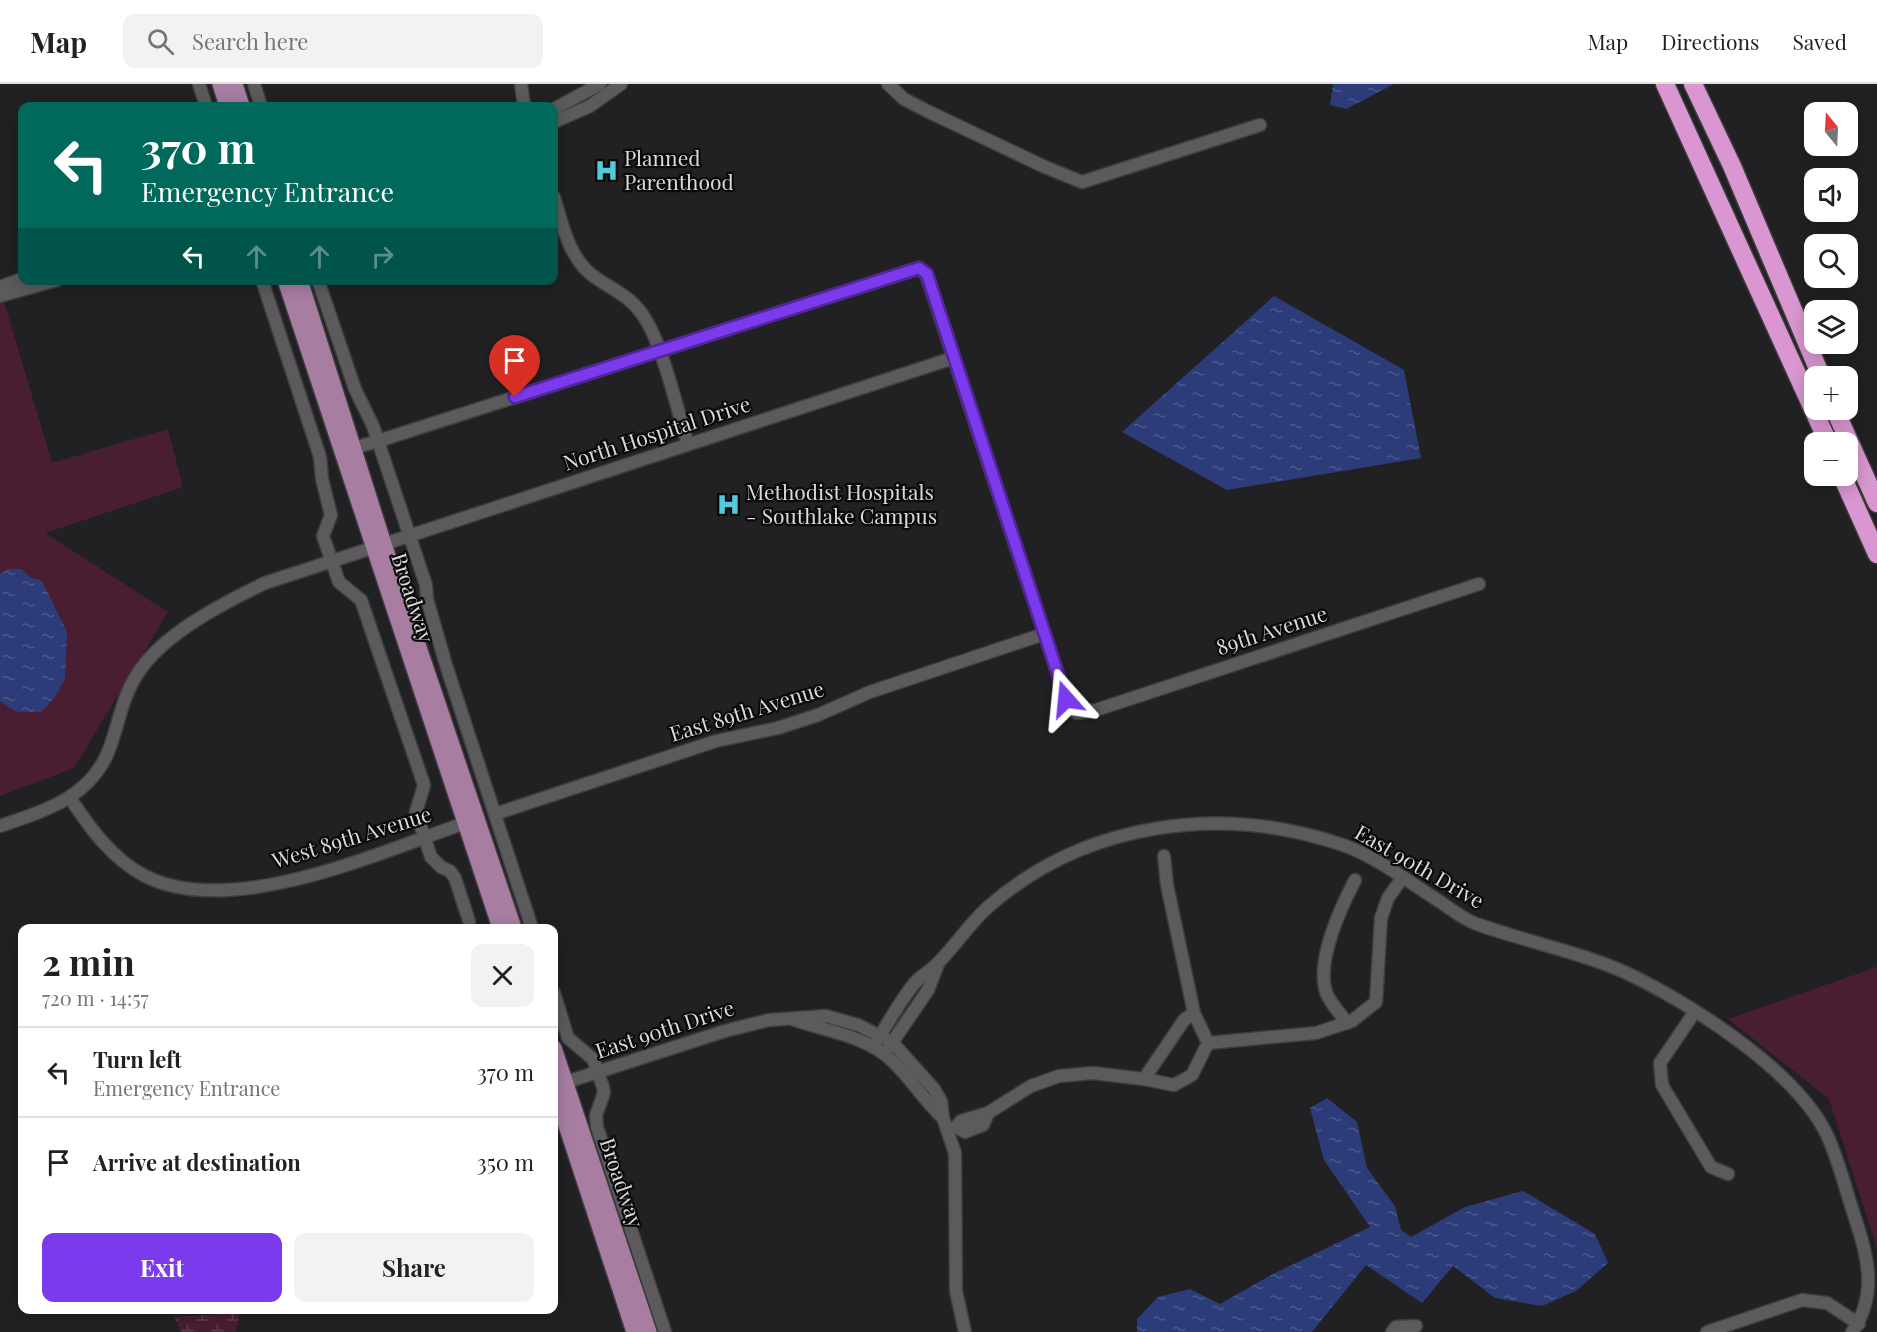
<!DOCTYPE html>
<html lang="en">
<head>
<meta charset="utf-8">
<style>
	:root { --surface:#fff; --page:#f2f2f2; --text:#202124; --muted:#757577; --line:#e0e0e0; --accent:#7c3aed }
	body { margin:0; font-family:"Playfair Display",serif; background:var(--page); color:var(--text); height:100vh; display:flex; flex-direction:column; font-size:22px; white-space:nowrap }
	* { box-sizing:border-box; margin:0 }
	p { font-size:20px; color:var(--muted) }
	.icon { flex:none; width:33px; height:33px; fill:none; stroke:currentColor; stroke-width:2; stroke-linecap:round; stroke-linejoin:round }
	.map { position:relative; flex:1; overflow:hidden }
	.drawer { position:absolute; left:18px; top:840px; width:540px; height:390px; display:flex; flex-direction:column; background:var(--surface); border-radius:12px; box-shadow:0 3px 15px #0003 }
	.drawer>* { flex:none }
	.guide { position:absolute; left:18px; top:18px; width:540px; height:183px; border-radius:12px; box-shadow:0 3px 15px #0003; background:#00695c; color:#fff; overflow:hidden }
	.needle { width:39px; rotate:342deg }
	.controls { position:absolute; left:1804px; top:18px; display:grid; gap:12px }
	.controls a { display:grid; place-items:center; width:54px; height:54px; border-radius:12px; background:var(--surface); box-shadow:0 3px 15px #0003; font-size:30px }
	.pin { position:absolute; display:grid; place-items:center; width:51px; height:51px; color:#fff; margin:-62px -26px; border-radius:50% 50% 50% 0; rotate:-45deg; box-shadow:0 0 6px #0007 }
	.pin .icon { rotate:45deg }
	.me { position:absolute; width:66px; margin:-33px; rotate:342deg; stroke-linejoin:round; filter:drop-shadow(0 0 4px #0008) }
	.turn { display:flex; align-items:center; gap:21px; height:126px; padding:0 24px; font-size:27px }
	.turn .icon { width:78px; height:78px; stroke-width:2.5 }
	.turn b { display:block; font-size:42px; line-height:51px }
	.lanes { display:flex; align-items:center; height:57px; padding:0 24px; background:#0003; justify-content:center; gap:30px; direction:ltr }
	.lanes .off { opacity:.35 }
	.round { display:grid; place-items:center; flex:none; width:63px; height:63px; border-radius:12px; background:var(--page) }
	.head { display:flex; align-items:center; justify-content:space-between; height:102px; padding:0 24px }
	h1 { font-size:36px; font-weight:700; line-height:45px }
	.button { display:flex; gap:12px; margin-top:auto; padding:12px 24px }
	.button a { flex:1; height:69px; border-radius:12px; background:var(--accent); color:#fff; font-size:24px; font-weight:700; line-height:69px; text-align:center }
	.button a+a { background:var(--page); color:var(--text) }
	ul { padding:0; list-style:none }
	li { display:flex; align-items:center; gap:18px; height:90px; padding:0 24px; border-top:2px solid var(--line) }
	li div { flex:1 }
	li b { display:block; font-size:22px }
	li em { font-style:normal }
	header { display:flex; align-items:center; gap:36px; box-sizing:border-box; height:84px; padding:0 30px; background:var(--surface); border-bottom:2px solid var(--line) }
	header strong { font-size:28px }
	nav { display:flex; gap:33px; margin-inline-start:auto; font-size:21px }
	.search { width:420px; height:54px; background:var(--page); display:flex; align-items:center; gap:15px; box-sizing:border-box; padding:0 21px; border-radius:12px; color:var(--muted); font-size:22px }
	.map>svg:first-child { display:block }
	.grass { fill:#491e32 }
	.wetland { fill:url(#wetland-marsh) }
	.water { fill:url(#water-ripples) }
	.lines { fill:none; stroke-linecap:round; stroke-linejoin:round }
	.minor-casing { stroke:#3d3c3e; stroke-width:15 }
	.major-casing { stroke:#3d3c3e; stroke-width:18 }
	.highway-casing { stroke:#3d3c3e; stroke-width:21 }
	.minor { stroke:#5c5a5d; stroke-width:12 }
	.major { stroke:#a77ea2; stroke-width:15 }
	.highway { stroke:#d996d0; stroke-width:18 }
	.route-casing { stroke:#51269a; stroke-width:15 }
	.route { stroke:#7c3aed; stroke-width:10 }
	.labels { text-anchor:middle; stroke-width:4.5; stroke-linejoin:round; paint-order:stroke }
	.poi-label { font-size:21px; fill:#dbdadb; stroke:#0b0a0b; text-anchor:start }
	.street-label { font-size:21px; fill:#dbdadb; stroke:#0b0a0b }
</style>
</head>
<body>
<header>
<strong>Map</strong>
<div class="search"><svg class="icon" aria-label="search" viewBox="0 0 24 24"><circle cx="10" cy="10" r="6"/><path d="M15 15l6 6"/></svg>Search here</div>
<nav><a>Map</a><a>Directions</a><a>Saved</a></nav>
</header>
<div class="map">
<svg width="1877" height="1248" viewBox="0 0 1877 1248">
	<defs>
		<pattern id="wetland-marsh" width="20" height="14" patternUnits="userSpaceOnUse" patternTransform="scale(1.5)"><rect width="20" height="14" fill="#491e32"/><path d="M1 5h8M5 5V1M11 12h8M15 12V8" fill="none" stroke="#633e4f"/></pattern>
		<pattern id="water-ripples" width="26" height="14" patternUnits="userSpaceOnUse" patternTransform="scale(1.5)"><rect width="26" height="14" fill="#2c3c79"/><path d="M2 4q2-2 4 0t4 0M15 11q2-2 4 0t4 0" fill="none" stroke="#4a588b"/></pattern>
	</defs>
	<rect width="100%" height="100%" fill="#212022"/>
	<!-- grass -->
	<g class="grass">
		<polygon points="0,204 52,379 168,345 183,403 45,449 168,528 74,684 0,712"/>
		<polygon points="1877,883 1877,1164 1829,1015 1728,935"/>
	</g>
	<!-- wetland -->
	<polygon class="wetland" points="240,1229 236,1248 181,1248 174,1233"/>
	<!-- water -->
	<g class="water">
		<polygon points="1333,0 1394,0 1346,25 1330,21"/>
		<polygon points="1274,212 1404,286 1421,374 1227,406 1122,348"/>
		<polygon points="8,485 21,485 30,493 42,497 67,548 65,595 54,614 41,628 17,628 0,617 0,490"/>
		<polygon points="1327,1014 1357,1038 1367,1084 1395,1122 1401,1146 1411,1153 1465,1123 1523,1107 1595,1150 1608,1179 1576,1207 1542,1222 1495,1214 1453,1182 1422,1219 1366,1181 1312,1248 1137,1248 1137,1235 1158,1213 1190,1205 1220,1220 1271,1191 1370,1143 1324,1076 1310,1024"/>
	</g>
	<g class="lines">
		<defs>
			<g id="minor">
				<polyline points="199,0 206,22"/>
				<polyline points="254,0 261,22"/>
				<polyline points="521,0 524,22"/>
				<polyline points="888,0 904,15 927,27 1045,83 1082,98 1260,41"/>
				<polyline points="554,25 600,0"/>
				<polyline points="554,38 590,22 621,0"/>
				<path d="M554 113C563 143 570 179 599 196 616 207 630 213 642 230 662 257 677 326 688 360"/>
				<polyline points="262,196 320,373 322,395 331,431 323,452 339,498 361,516 424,701 416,728 431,773 441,783 450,787 455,794 469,837"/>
				<polyline points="318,196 355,305 373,342 426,501 427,515 446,581 532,844"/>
				<polyline points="0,203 22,195"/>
				<polyline points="0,212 57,196"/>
				<polyline points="347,360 354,364 378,357 919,184 926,190 1066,615 1077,629 1096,626 1479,500"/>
				<path d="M70 714C90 744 112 775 145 792 232 836 380 768 465 739"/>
				<polyline points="495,730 716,657 778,644 818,631 870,608 1044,550"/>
				<path d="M0 742C44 727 90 714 109 666 119 639 122 613 138 589 163 550 223 519 265 499L953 274"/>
				<polyline points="1164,772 1167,801 1194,929 1208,959 1192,991 1174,1001 1144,995 1184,936 1194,929"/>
				<polyline points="554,909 568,954 593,975 603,1003 604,1009 596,1031 597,1043 665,1248"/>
				<polyline points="1694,929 1660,979 1662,1001 1711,1083 1728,1090"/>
				<path d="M792 935C822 946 856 950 883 969 907 987 921 1014 943 1034"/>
				<path d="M1347 939C1341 930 1329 918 1326 908 1316 877 1341 823 1355 796"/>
				<polyline points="1208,959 1316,949 1352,937 1376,918 1381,834 1388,814 1403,793"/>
				<path d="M873 963C886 943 898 920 913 901 920 892 931 887 938 879 956 861 969 840 988 823 1086 737 1222 720 1343 761 1379 774 1410 799 1442 819 1453 827 1465 836 1477 840 1529 859 1587 869 1637 894 1698 925 1797 988 1827 1051 1839 1077 1846 1107 1855 1134 1869 1175 1877 1212 1852 1248"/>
				<polyline points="889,963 928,906 938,880"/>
				<polyline points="557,1001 725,947 769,936 826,932 858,941 892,958 934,1005 941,1017 943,1034 955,1069 956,1207 965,1248"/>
				<polyline points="956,1043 965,1048 983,1041 988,1029"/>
				<polyline points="948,1046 956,1043 961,1037 988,1029 1031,1002 1059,992 1093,989 1144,995"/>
				<polyline points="1392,1248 1396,1243 1416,1242"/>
				<polyline points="1707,1248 1802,1216 1827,1219 1859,1240"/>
			</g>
			<g id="major">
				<polyline points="220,0 227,22"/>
				<polyline points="235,0 242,22"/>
				<polyline points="285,196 500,844"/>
				<polyline points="300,196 384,460 514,844"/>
				<polyline points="554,964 649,1248"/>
				<polyline points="554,1005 634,1248"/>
			</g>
			<g id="highway">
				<polyline points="1665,0 1828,358"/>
				<polyline points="1693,0 1732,82 1821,292"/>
				<polyline points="1835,326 1877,419"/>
				<polyline points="1842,392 1877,470"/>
			</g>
		</defs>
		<!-- minor casing -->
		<use href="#minor" class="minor-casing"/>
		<!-- major casing -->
		<use href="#major" class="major-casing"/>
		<!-- highway casing -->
		<use href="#highway" class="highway-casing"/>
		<!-- minor -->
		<use href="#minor" class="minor"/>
		<!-- major -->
		<use href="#major" class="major"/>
		<!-- highway -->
		<use href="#highway" class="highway"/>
	</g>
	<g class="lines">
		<defs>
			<polyline id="route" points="515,313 919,184 927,190 1066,615"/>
		</defs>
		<!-- route casing -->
		<use href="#route" class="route-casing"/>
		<!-- route -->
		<use href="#route" class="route"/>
	</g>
	<!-- icons -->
	<defs>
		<symbol id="hospital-bare" viewBox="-9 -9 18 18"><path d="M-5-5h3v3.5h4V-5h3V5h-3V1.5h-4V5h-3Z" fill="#53cbdc" stroke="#0b0a0b" stroke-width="2.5" paint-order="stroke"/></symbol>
	</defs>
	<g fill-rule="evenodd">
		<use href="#hospital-bare" x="590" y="70" width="33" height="33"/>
		<use href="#hospital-bare" x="712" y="404" width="33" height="33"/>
	</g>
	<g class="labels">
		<!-- poi labels -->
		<g class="poi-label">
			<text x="624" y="82">Planned<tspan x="624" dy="24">Parenthood</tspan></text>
			<text x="746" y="416">Methodist Hospitals<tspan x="746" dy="24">- Southlake Campus</tspan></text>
		</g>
		<!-- street labels -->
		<g class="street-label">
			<text transform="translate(657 350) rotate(-18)" y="7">North Hospital Drive</text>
			<text transform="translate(412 514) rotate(72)" y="7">Broadway</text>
			<text transform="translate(1272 547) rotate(-18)" y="7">89th Avenue</text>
			<text transform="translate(747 628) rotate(-17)" y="7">East 89th Avenue</text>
			<text transform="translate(352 754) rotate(-17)" y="7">West 89th Avenue</text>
			<text transform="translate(1419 783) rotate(30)" y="7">East 90th Drive</text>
			<text transform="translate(665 946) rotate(-18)" y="7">East 90th Drive</text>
			<text transform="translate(621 1099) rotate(71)" y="7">Broadway</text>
		</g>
	</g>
</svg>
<div class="controls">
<a><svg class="needle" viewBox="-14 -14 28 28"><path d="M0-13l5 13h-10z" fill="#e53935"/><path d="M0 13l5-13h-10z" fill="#757577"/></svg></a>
<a><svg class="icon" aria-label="sound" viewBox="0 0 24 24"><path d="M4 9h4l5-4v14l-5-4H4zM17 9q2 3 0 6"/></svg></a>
<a><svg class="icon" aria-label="search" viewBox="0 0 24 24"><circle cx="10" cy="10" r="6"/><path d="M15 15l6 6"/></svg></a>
<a><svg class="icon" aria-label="layers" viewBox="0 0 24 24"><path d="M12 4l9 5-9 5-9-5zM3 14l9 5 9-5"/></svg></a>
<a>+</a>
<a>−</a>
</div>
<div class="pin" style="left:515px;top:313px;background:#d93025"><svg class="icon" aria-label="arrive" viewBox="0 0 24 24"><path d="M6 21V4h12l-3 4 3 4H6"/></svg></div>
<svg class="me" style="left:1066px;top:615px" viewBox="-20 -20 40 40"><path d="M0-17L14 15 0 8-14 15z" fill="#7c3aed" stroke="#fff" stroke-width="4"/></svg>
<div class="guide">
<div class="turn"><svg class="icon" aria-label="left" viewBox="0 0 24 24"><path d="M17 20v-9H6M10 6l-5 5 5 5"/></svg><div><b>370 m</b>Emergency Entrance</div></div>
<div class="lanes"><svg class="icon" aria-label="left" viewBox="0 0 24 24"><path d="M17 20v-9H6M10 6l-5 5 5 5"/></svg><svg class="icon off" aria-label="ahead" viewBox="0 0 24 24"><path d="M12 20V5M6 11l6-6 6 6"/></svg><svg class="icon off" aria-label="ahead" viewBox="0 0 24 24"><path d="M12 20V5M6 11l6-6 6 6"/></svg><svg class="icon off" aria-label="right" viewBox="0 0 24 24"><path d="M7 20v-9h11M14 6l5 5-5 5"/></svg></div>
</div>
<section class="drawer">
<div class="head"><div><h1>2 min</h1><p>720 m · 14:57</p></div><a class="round"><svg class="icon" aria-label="close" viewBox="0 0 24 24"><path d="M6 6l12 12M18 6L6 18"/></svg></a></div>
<ul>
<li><svg class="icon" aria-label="left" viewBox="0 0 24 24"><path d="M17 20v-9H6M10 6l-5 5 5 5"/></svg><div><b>Turn left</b><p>Emergency Entrance</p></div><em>370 m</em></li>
<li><svg class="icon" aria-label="arrive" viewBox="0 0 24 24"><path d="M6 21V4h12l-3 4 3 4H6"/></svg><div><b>Arrive at destination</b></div><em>350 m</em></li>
</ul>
<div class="button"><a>Exit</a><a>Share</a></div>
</section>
</div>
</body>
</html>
